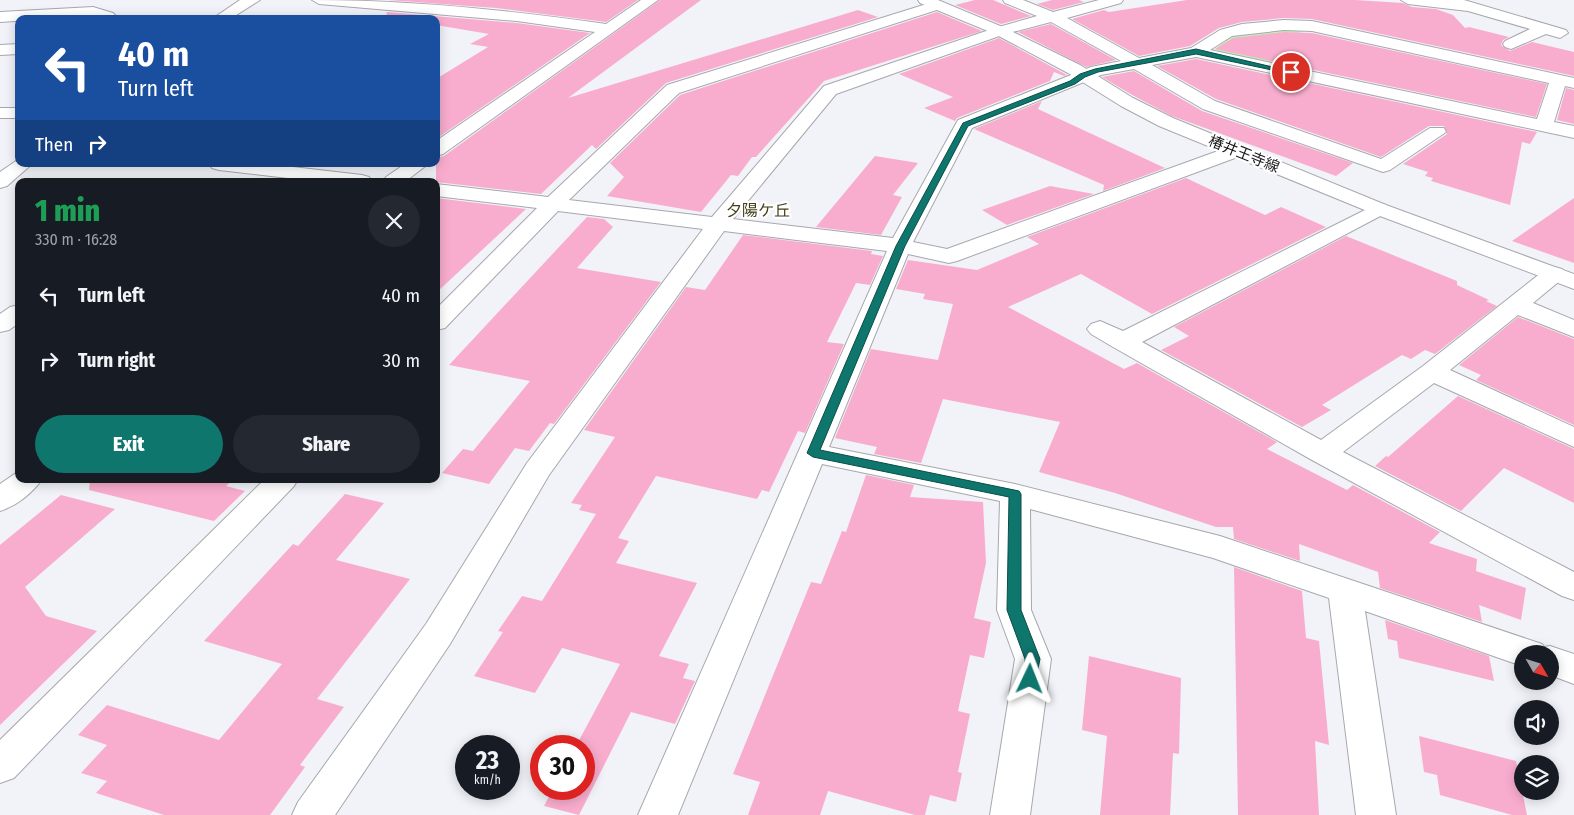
<!DOCTYPE html>
<html lang="en">
<head>
<meta charset="utf-8">
<style>
	:root { --surface:#171b24; --page:#242831; --text:#f1f3f6; --muted:#9ea1a6; --accent:#0f766e }
	body { margin:0; font-family:"Fira Sans Condensed","Noto Sans JP",sans-serif; background:var(--page); color:var(--text); height:100vh; display:flex; flex-direction:column; font-size:19px; white-space:nowrap }
	* { box-sizing:border-box; margin:0 }
	p { font-size:16px; color:var(--muted) }
	.icon { flex:none; width:28px; height:28px; fill:none; stroke:currentColor; stroke-width:2; stroke-linecap:round; stroke-linejoin:round }
	.map { position:relative; flex:1; overflow:hidden }
	.drawer { position:absolute; left:15px; top:178px; width:425px; height:305px; display:flex; flex-direction:column; background:var(--surface); border-radius:10px; box-shadow:0 2px 12px #0003 }
	.drawer>* { flex:none }
	.hud { position:absolute; left:15px; top:15px; width:425px; height:152px; border-radius:10px; box-shadow:0 2px 12px #0003; background:#1a4fa0; color:#fff; overflow:hidden }
	.needle { width:32px; rotate:129deg }
	.controls { position:absolute; left:1514px; top:645px; display:grid; gap:10px }
	.controls a { display:grid; place-items:center; width:45px; height:45px; border-radius:50%; background:var(--surface); box-shadow:0 2px 12px #0003; font-size:25px }
	.speed { position:absolute; left:455px; top:735px; display:flex; gap:10px; font-size:25px; font-weight:700; text-align:center }
	.speed>* { display:grid; place-content:center; width:65px; height:65px; border-radius:50%; background:var(--surface); box-shadow:0 2px 12px #0003; line-height:1 }
	.speed small { font-size:12px; font-weight:400 }
	.speed .limit { border:8px solid #d22; background:#fff; color:#111 }
	.pin { position:absolute; display:grid; place-items:center; width:42px; height:42px; color:#fff; margin:-21px; border:2px solid #fff; border-radius:50%; box-shadow:0 1px 5px #0007 }
	.me { position:absolute; width:55px; margin:-28px; rotate:2deg; stroke-linejoin:round; filter:drop-shadow(0 0 4px #0008) }
	.turn { display:flex; align-items:center; gap:18px; height:105px; padding:0 20px; font-size:22px }
	.turn .icon { width:65px; height:65px; stroke-width:2.5 }
	.turn b { display:block; font-size:35px; line-height:42px }
	.then { display:flex; align-items:center; height:48px; padding:0 20px; background:#0003; gap:10px; font-size:19px }
	.round { display:grid; place-items:center; flex:none; width:52px; height:52px; border-radius:26px; background:var(--page) }
	.headline { display:flex; align-items:center; justify-content:space-between; height:85px; padding:0 20px }
	h1 { font-size:30px; font-weight:800; line-height:38px; color:#1e9e55 }
	.button { display:flex; gap:10px; margin-top:auto; padding:10px 20px }
	.button a { flex:1; height:58px; border-radius:30px; background:var(--accent); color:#fff; font-size:20px; font-weight:800; line-height:58px; text-align:center }
	.button a+a { background:var(--page); color:var(--text) }
	ul { padding:0; list-style:none }
	li { display:flex; align-items:center; gap:15px; height:65px; padding:0 20px }
	li div { flex:1 }
	li b { display:block; font-size:19px }
	li em { font-style:normal }
	.map>svg:first-child { display:block }
	.green { fill:#bbf5af }
	.building { fill:#f9adce }
	.lines { fill:none; stroke-linecap:round; stroke-linejoin:round }
	.street-casing { stroke:#a7a8ad; stroke-width:2 }
	.secondary-casing { stroke:#a7a8ad; stroke-width:2 }
	.street { fill:#fff; fill-rule:evenodd }
	.secondary { fill:#fff; fill-rule:evenodd }
	.route { fill:#0f766e; stroke:#0a4d48 }
	.labels { text-anchor:middle; stroke-width:4.5; stroke-linejoin:round; paint-order:stroke }
	.far-street-label { font-size:15px; fill:#1a1a1c; stroke:#fff }
	.far-neighbourhood-label { font-size:16px; fill:#423f16; stroke:#fff }
</style>
</head>
<body>
<div class="map">
<svg width="1574" height="815" viewBox="0 0 1574 815">
	<rect width="100%" height="100%" fill="#f2f3f8"/>
	<!-- green -->
	<polygon class="green" points="1304,29 1271,62 1220,52 1215,49 1233,35 1247,31"/>
	<!-- building -->
	<g class="building">
		<polygon points="388,0 638,0 606,22 496,8"/>
		<polygon points="660,0 701,0 568,98 858,10 878,17 666,83 596,149 592,145 541,194 436,182 436,158 444,156"/>
		<polygon points="975,0 993,0 1031,16 1001,24 955,5"/>
		<polygon points="1052,0 1079,0 1084,2 1053,10 1037,4"/>
		<polygon points="1187,0 1355,0 1403,3 1412,7 1436,9 1453,15 1465,28 1469,27 1509,37 1503,40 1501,45 1510,51 1532,42 1574,52 1574,76 1312,19 1284,18 1242,22 1219,28 1190,46 1139,56 1072,19 1104,10 1109,12"/>
		<polygon points="387,12 517,23 590,33 436,139 436,79 488,47 470,44 489,34 436,25 436,19 386,17"/>
		<polygon points="937,12 982,31 824,81 756,157 752,157 738,176 731,175 701,212 607,196 624,177 610,163 680,95"/>
		<polygon points="1051,24 1116,60 1086,67 1018,32"/>
		<polygon points="1284,32 1312,33 1547,84 1536,117 1215,49 1233,38"/>
		<polygon points="999,38 1067,75 1064,76 1054,72 1050,81 957,118 955,121 924,108 953,97 899,74"/>
		<polygon points="1196,59 1537,132 1530,144 1522,142 1510,205 1431,181 1433,178 1425,176 1428,172 1403,164 1447,134 1444,126 1429,126 1381,157 1216,99 1157,66"/>
		<polygon points="1134,71 1202,111 1353,163 1336,176 1172,116 1134,96 1102,77"/>
		<polygon points="1566,88 1574,90 1574,124 1557,120"/>
		<polygon points="1042,101 1038,109 1165,168 1103,191 1104,185 974,129"/>
		<polygon points="875,156 918,163 893,195 902,197 881,235 816,227"/>
		<polygon points="1186,178 1265,215 1281,207 1326,227 1152,314 1081,274 1008,307 1124,369 1137,363 1277,442 1267,449 1347,490 1353,485 1440,532 1429,543 1477,559 1476,571 1526,588 1521,620 1479,605 1482,622 1380,588 1378,572 1299,544 1300,561 1234,539 1233,527 1216,527 1115,493 1039,472 1060,422 943,399 921,463 874,454 877,447 835,438 871,349 938,360 953,304 923,299 925,294 896,289 908,260 977,270 1039,244 1027,237"/>
		<polygon points="1050,186 1094,194 1007,225 982,210"/>
		<polygon points="436,198 526,209 436,293"/>
		<polygon points="1574,198 1574,263 1512,241"/>
		<polygon points="587,217 604,219 613,227 577,268 661,282 554,424 550,423 529,451 515,448 489,484 442,473 463,449 473,451 530,381 449,365"/>
		<polygon points="743,235 872,251 871,254 883,256 870,285 856,283 827,342 844,344 805,433 798,431 769,492 762,490 757,499 656,476 618,538 629,541 616,563 697,583 659,656 689,664 683,678 695,681 675,724 631,712 579,815 544,806 553,789 584,789 584,746 576,746 620,664 562,648 535,693 474,676 503,632 498,631 522,596 542,601 596,514 579,510 582,505 571,503 615,437 584,430 686,287 705,290"/>
		<polygon points="1346,236 1457,281 1457,285 1489,300 1486,301 1497,306 1435,354 1425,350 1411,359 1402,355 1322,405 1331,410 1302,427 1161,350 1189,336 1174,327"/>
		<polygon points="1518,317 1574,339 1574,425 1476,380 1481,375 1459,365"/>
		<polygon points="1458,396 1574,449 1574,503 1504,468 1461,511 1375,466 1386,456 1388,457"/>
		<polygon points="866,475 914,485 910,497 983,502 986,563 974,618 991,622 984,658 970,655 958,711 970,714 958,772 962,773 956,802 930,795 925,815 915,815 828,791 820,815 748,815 760,782 733,774 811,582 821,584 842,531 846,532"/>
		<polygon points="90,479 234,479 226,486 245,491 214,521 89,490"/>
		<polygon points="345,494 384,503 336,560 410,579 317,699 344,707 300,765 305,767 270,815 164,815 96,793 107,781 81,773 107,745 78,735 107,705 219,740 282,664 204,641 293,544 298,546"/>
		<polygon points="61,495 115,509 25,587 46,616 97,631 0,725 0,545"/>
		<polygon points="1234,567 1302,591 1306,638 1319,641 1329,745 1315,741 1319,815 1238,815"/>
		<polygon points="1385,620 1489,656 1494,681 1399,658 1397,641 1388,639"/>
		<polygon points="1089,656 1181,678 1179,754 1173,753 1170,815 1100,815 1107,736 1082,730"/>
		<polygon points="1419,736 1516,761 1527,815 1512,815 1440,795 1437,775 1424,772"/>
	</g>
	<g class="lines">
		<defs>
			<g id="street">
				<path d="M312 0C411 0 508 10 606 24L641 0H658L443 154 436 156V141L595 32 517 21 319 4Z"/>
				<path d="M1003 0H1023L1053 12 1099 0H1123L1121 3 1067 18 1139 58 1191 48 1220 30 1242 24 1284 20 1312 21 1574 78V88L1565 86 1554 122 1574 126V138L1196 57 1152 65 1215 101 1381 159 1430 128H1444L1446 132 1390 170 1383 172 1203 109 1134 69 1101 75 972 128 913 242 947 249 1229 147H1243L1246 151 1243 155 957 261 949 263 908 254 829 447 1015 484 1220 536 1542 644 1544 647 1550 646 1574 654V684L1550 675V654H1522V666L1365 611 1396 815H1356L1329 598 1213 558 1030 509 1031 610 1051 659 1030 815H990L1015 659 997 610 1000 501 822 464 678 815H638L887 251 724 231 549 475 450 644 335 815H292L298 802 426 624 527 463 703 229 558 211 445 328 436 330V309L537 208 436 196V184L548 197 667 85 933 2H943L945 5 943 8 679 93 569 200 712 217 824 86 995 28 1037 16 1005 3ZM1051 22 1121 61 1091 67 958 120 893 238 733 219 836 94 1005 34ZM1284 30 1312 31 1549 83 1537 119 1210 50 1232 36Z"/>
				<polygon points="1401,0 1464,0 1566,30 1568,33 1560,38 1546,34 1511,49 1505,47 1503,44 1505,41 1530,29 1468,11 1408,4"/>
				<polygon points="93,7 113,13 116,16 114,19 97,19 92,16 0,22 0,12"/>
				<polygon points="19,44 19,54 0,55 0,45"/>
				<rect x="0" y="108" width="19" height="10"/>
				<polygon points="209,164 267,164 362,175 369,177 372,181 313,181 219,170 212,168"/>
				<polygon points="405,164 428,164 406,181 383,181 386,177"/>
				<polygon points="1379,203 1386,205 1390,209 1386,213 1142,342 1321,440 1423,366 1546,269 1554,267 1562,269 1566,274 1562,279 1533,303 1574,320 1574,337 1518,315 1450,370 1574,427 1574,447 1434,383 1343,452 1574,572 1574,600 1562,596 1312,460 1113,347 1091,334 1087,329 1091,324 1100,321 1123,331"/>
				<polygon points="19,305 19,323 9,330 0,332 0,314 10,307"/>
				<path d="M19 471V479H42C33 493 16 506 0 511V484Z"/>
				<polygon points="265,479 298,479 294,486 14,778 0,783 0,740"/>
			</g>
			<g id="secondary">
				<polygon points="240,0 260,0 230,19 212,19"/>
				<polygon points="918,0 938,0 1005,28 1080,65 1133,98 1173,118 1386,205 1574,274 1574,289 1372,213 1159,126 1121,106 1068,73 995,34 920,3"/>
				<polygon points="19,159 19,164 32,164 7,186 0,188 0,172"/>
			</g>
		</defs>
		<!-- street casing -->
		<use href="#street" class="street-casing"/>
		<!-- secondary casing -->
		<use href="#secondary" class="secondary-casing"/>
		<!-- street -->
		<use href="#street" class="street"/>
		<!-- secondary -->
		<use href="#secondary" class="secondary"/>
	</g>
	<!-- route -->
	<polygon class="route" points="1196,49 1294,72 1291,74 1196,54 1098,72 1085,77 1075,84 968,126 905,246 820,450 1019,491 1021,494 1021,610 1040,659 1035,683 1030,685 1024,683 1022,679 1025,659 1007,610 1009,497 813,457 807,453 896,246 963,123 1070,81 1080,74 1095,69"/>
	<g class="labels">
		<!-- far-street labels -->
		<g class="far-street-label">
			<text transform="translate(1244 154) rotate(22)" y="5">椿井王寺線</text>
		</g>
		<!-- far-neighbourhood labels -->
		<g class="far-neighbourhood-label">
			<text x="758" y="216">夕陽ケ丘</text>
		</g>
	</g>
</svg>
<div class="controls">
<a><svg class="needle" viewBox="-14 -14 28 28"><path d="M0-13l5 13h-10z" fill="#e53935"/><path d="M0 13l5-13h-10z" fill="#9ea1a6"/></svg></a>
<a><svg class="icon" aria-label="sound" viewBox="0 0 24 24"><path d="M4 9h4l5-4v14l-5-4H4zM17 9q2 3 0 6"/></svg></a>
<a><svg class="icon" aria-label="layers" viewBox="0 0 24 24"><path d="M12 4l9 5-9 5-9-5zM3 14l9 5 9-5"/></svg></a>
</div>
<div class="speed"><div>23<small>km/h</small></div><div class="limit">30</div></div>
<div class="pin" style="left:1291px;top:72px;background:#d93025"><svg class="icon" aria-label="arrive" viewBox="0 0 24 24"><path d="M6 21V4h12l-3 4 3 4H6"/></svg></div>
<svg class="me" style="left:1030px;top:679px" viewBox="-20 -20 40 40"><path d="M0-17L14 15 0 8-14 15z" fill="#0f766e" stroke="#fff" stroke-width="4"/></svg>
<div class="hud">
<div class="turn"><svg class="icon" aria-label="left" viewBox="0 0 24 24"><path d="M17 20v-9H6M10 6l-5 5 5 5"/></svg><div><b>40 m</b>Turn left</div></div>
<div class="then">Then<svg class="icon" aria-label="right" viewBox="0 0 24 24"><path d="M7 20v-9h11M14 6l5 5-5 5"/></svg></div>
</div>
<section class="drawer">
<div class="headline"><div><h1>1 min</h1><p>330 m · 16:28</p></div><a class="round"><svg class="icon" aria-label="close" viewBox="0 0 24 24"><path d="M6 6l12 12M18 6L6 18"/></svg></a></div>
<ul>
<li><svg class="icon" aria-label="left" viewBox="0 0 24 24"><path d="M17 20v-9H6M10 6l-5 5 5 5"/></svg><div><b>Turn left</b></div><em>40 m</em></li>
<li><svg class="icon" aria-label="right" viewBox="0 0 24 24"><path d="M7 20v-9h11M14 6l5 5-5 5"/></svg><div><b>Turn right</b></div><em>30 m</em></li>
</ul>
<div class="button"><a>Exit</a><a>Share</a></div>
</section>
</div>
</body>
</html>
